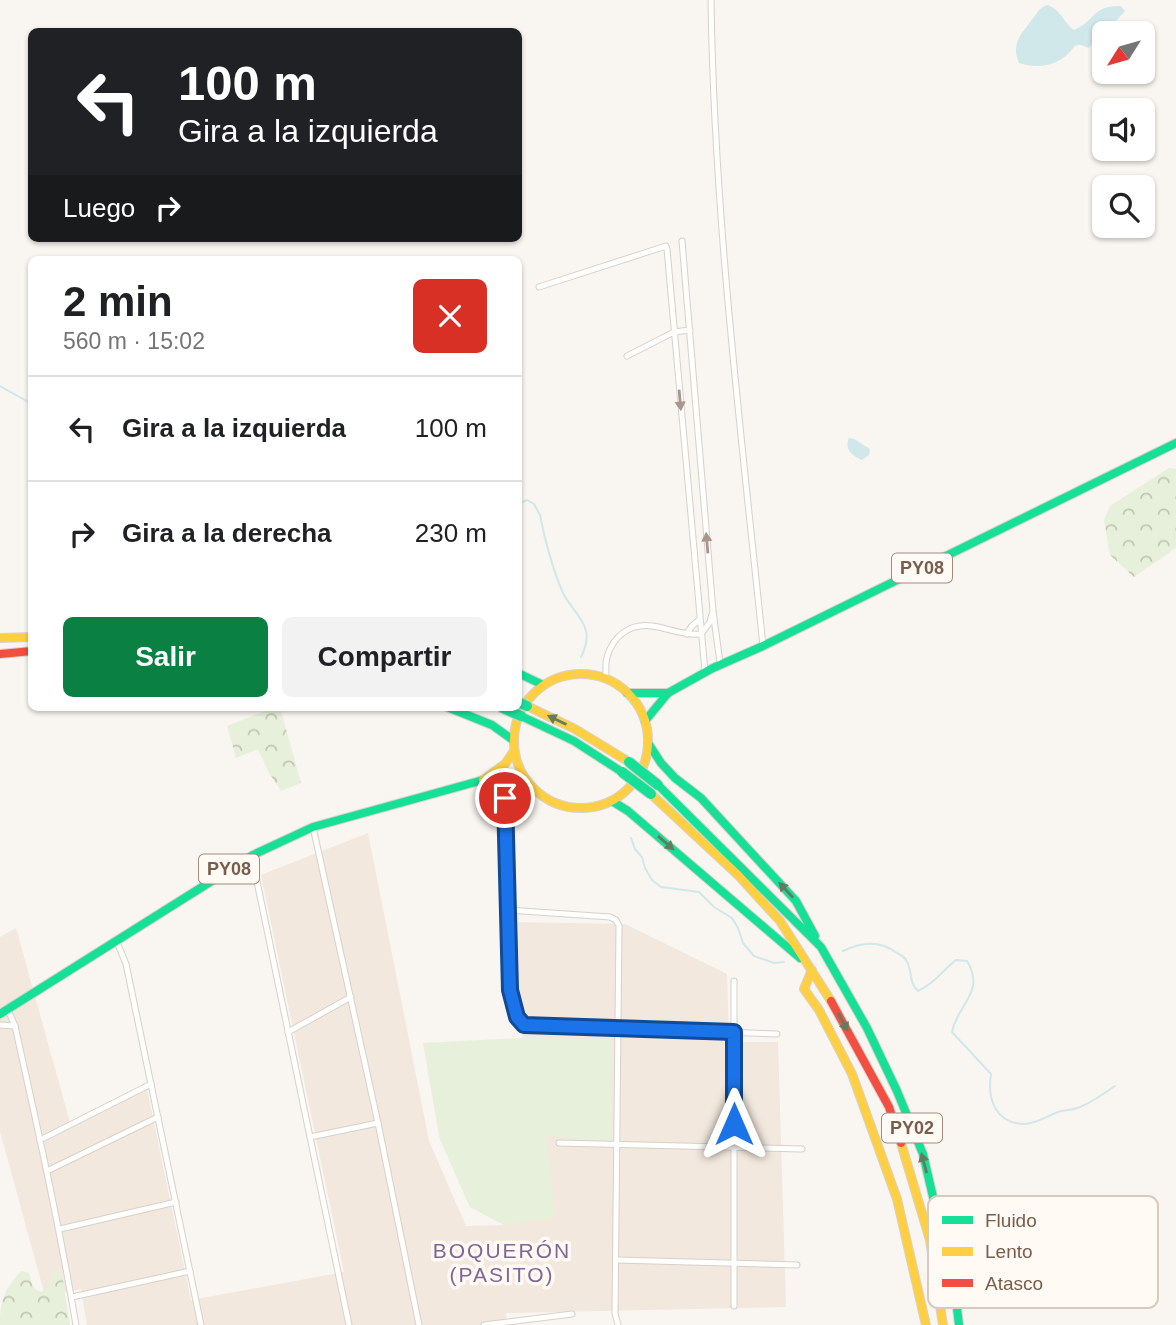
<!DOCTYPE html>
<html lang="es">
<head>
<meta charset="utf-8">
<style>
	:root { --surface:#fff; --page:#f2f2f2; --text:#202124; --muted:#757577; --line:#e0e0e0; --accent:#0b8043 }
	body { margin:0; font-family:Helvetica,sans-serif; background:var(--page); color:var(--text); height:100vh; display:flex; flex-direction:column; font-size:26px; white-space:nowrap }
	* { box-sizing:border-box; margin:0 }
	p { font-size:23px; color:var(--muted) }
	.icon { flex:none; width:38px; height:38px; fill:none; stroke:currentColor; stroke-width:2; stroke-linecap:round; stroke-linejoin:round }
	.map { position:relative; flex:1; overflow:hidden }
	.details { position:absolute; left:28px; top:256px; width:494px; height:455px; display:flex; flex-direction:column; background:var(--surface); border-radius:10px; box-shadow:0 2px 5px #0004 }
	.details>* { flex:none }
	.hud { position:absolute; left:28px; top:28px; width:494px; height:214px; border-radius:10px; box-shadow:0 2px 5px #0004; background:#202124; color:#fff; overflow:hidden }
	.needle { width:46px; rotate:233deg }
	.controls { position:absolute; left:1092px; top:21px; display:grid; gap:14px }
	.controls a { display:grid; place-items:center; width:63px; height:63px; border-radius:10px; background:var(--surface); box-shadow:0 2px 5px #0004; font-size:35px }
	.pin { position:absolute; display:grid; place-items:center; width:60px; height:60px; color:#fff; margin:-30px; border:4px solid #fff; border-radius:50%; box-shadow:0 2px 7px #0007 }
	.me { position:absolute; width:77px; margin:-38px; rotate:0deg; stroke-linejoin:round; filter:drop-shadow(0 0 5px #0008) }
	.turn { display:flex; align-items:center; gap:24px; height:147px; padding:0 35px; font-size:32px }
	.turn .icon { width:91px; height:91px; stroke-width:2.5 }
	.turn b { display:block; font-size:49px; line-height:60px }
	.then { display:flex; align-items:center; height:66px; padding:0 35px; background:#0003; gap:14px; font-size:26px }
	.round { display:grid; place-items:center; flex:none; width:74px; height:74px; border-radius:10px; background:var(--page) }
	.head { display:flex; align-items:center; justify-content:space-between; height:119px; padding:0 35px }
	h1 { font-size:42px; font-weight:700; line-height:52px }
	.primary-button { display:flex; gap:14px; margin-top:auto; padding:14px 35px }
	.primary-button a { flex:1; height:80px; border-radius:10px; background:var(--accent); color:#fff; font-size:28px; font-weight:700; line-height:80px; text-align:center }
	.primary-button a+a { background:var(--page); color:var(--text) }
	ul { padding:0; list-style:none }
	li { display:flex; align-items:center; gap:21px; height:105px; padding:0 35px; border-top:2px solid var(--line) }
	li div { flex:1 }
	li b { display:block; font-size:26px }
	li em { font-style:normal }
	.map>svg:first-child { display:block }
	.residential { fill:#f2e8de }
	.forest { fill:url(#forest-crowns) }
	.park { fill:#e7f0db }
	.water { fill:#d0e8ea }
	.lines { fill:none; stroke-linecap:round; stroke-linejoin:round }
	.stream { stroke:#d0e8ea; stroke-width:2 }
	.street-casing { stroke:#d7d1cb; stroke-width:7 }
	.fast-casing { stroke:#d9d2cb; stroke-width:10 }
	.slow-casing { stroke:#d9d2cb; stroke-width:10 }
	.jam-casing { stroke:#d9d2cb; stroke-width:10 }
	.street { stroke:#fefefd; stroke-width:5 }
	.fast { stroke:#16e098; stroke-width:8 }
	.slow { stroke:#ffcf43; stroke-width:8 }
	.jam { stroke:#f24e42; stroke-width:8 }
	.fast-bridge-casing { stroke:#dad1cc; stroke-width:12; stroke-linecap:butt }
	.fast-bridge { stroke:#16e098; stroke-width:10 }
	.oneway { fill:#a8958b }
	.oneway2 { fill:#617d60 }
	.route-casing { stroke:#114b97; stroke-width:18 }
	.route { stroke:#1a73e8; stroke-width:12 }
	.labels { text-anchor:middle; stroke-width:7; stroke-linejoin:round; paint-order:stroke }
	.shield { fill:#fffaf3; stroke:#a28b7f; stroke-width:2 }
	.shield-label { font-size:18px; font-weight:bold; fill:#7a5c4d }
	.neighbourhood-label { font-size:21px; letter-spacing:2px; fill:#846695; stroke:#fffaf3 }
	.key { fill:#fffaf3; stroke:#d7cbc1; stroke-width:2 }
	.key-label { font-size:19px; fill:#7a5c4d }
</style>
</head>
<body>
<div class="map">
<svg width="1176" height="1325" viewBox="0 0 1176 1325">
	<defs>
		<pattern id="forest-crowns" width="20" height="18" patternUnits="userSpaceOnUse" patternTransform="scale(1.75)"><rect width="20" height="18" fill="#e7f0db"/><path d="M2 6a3 3 0 1 1 6 0M12 15a3 3 0 1 1 6 0" fill="none" stroke="#c0c6b4"/></pattern>
	</defs>
	<rect width="100%" height="100%" fill="#f9f5f0"/>
	<!-- residential -->
	<polygon class="residential" points="368,833 429,1141 466,1226 504,1225 470,1207 440,1139 423,1043 523,1041 510,922 625,924 727,974 729,1042 778,1042 786,1307 506,1313 508,1325 87,1325 81,1289 45,1296 0,1131 0,937 16,928 71,1126 147,1089 191,1300 344,1272 261,875"/>
	<!-- forest -->
	<g class="forest">
		<polygon points="1169,468 1176,469 1176,548 1134,577 1110,555 1104,520 1110,506"/>
		<polygon points="275,707 280,707 301,783 281,791 269,773 258,749 236,758 227,726"/>
		<path d="M61 1269 70 1325H0C0 1300 4 1290 21 1271L29 1273C31 1282 32 1289 41 1292L50 1286 51 1278 54 1271Z"/>
	</g>
	<!-- park -->
	<polygon class="park" points="521,1038 612,1039 611,1141 546,1136 555,1217 505,1225 470,1207 440,1139 423,1043"/>
	<!-- water -->
	<g class="water">
		<path d="M1048 5C1062 11 1063 22 1074 30 1097 20 1091 6 1121 6L1125 11C1114 25 1098 33 1089 48 1085 47 1081 44 1078 45 1074 45 1072 50 1069 53 1056 66 1037 69 1019 63 1011 44 1020 36 1031 21 1037 14 1039 7 1048 5Z"/>
		<path d="M849 438 854 439 870 449 869 455 862 460C852 456 844 449 849 438Z"/>
	</g>
	<g class="lines">
		<!-- stream -->
		<g class="stream">
			<polyline points="0,386 32,404"/>
			<path d="M518 504 527 500 534 504 540 515C545 540 553 570 563 593 569 606 583 617 586 631 588 640 585 649 581 657"/>
			<polyline points="631,838 635,849 642,857 645,868 652,880 661,887 699,892 714,907 732,918 738,928 743,943 754,956 774,963 784,962"/>
			<path d="M843 951C862 942 879 940 897 953 900 955 904 956 906 960 913 970 908 982 918 991 934 984 942 971 956 960L967 961C986 992 957 1005 952 1032L991 1074C987 1098 995 1124 1025 1124 1038 1123 1049 1115 1061 1111 1066 1110 1072 1110 1077 1108 1090 1104 1103 1094 1115 1086"/>
		</g>
		<defs>
			<g id="street">
				<path d="M711 0C714 216 741 431 763 646"/>
				<polyline points="682,241 713,611 720,663"/>
				<polyline points="539,287 666,246 667,249 705,671"/>
				<polyline points="627,356 674,332 690,330"/>
				<polyline points="687,634 691,627 699,620"/>
				<path d="M606 679C606 672 605 663 607 657 613 636 630 623 652 626 668 628 684 636 701 634L710 622 712 614"/>
				<polyline points="501,780 505,798 510,990 517,1017 524,1025 777,1034"/>
				<polyline points="313,827 378,1123 419,1325"/>
				<polyline points="248,857 255,872 349,1325"/>
				<polyline points="507,910 610,917 616,920 619,926 615,1313 618,1325"/>
				<polyline points="117,942 126,964 201,1325"/>
				<path d="M8 1010 15 1026C37 1125 59 1224 76 1325"/>
				<polyline points="0,1025 15,1026"/>
				<polyline points="288,1032 351,997"/>
				<polyline points="310,1137 378,1123"/>
				<polyline points="40,1140 151,1084"/>
				<polyline points="559,1143 802,1149"/>
				<polyline points="47,1171 158,1117"/>
				<polyline points="60,1229 176,1202"/>
				<polyline points="616,1260 797,1265"/>
				<polyline points="72,1297 190,1271"/>
				<polyline points="734,1306 734,981"/>
				<polyline points="484,1325 572,1314"/>
			</g>
			<g id="fast">
				<polyline points="518,673 543,685"/>
				<polyline points="627,693 668,693"/>
				<polyline points="447,707 492,725 513,740"/>
				<polyline points="521,716 574,741 622,772"/>
				<polyline points="645,721 668,693 713,668 763,646 1176,443"/>
				<polyline points="648,743 661,763 675,778 701,798 796,901 815,936"/>
				<polyline points="658,785 821,947 867,1028 897,1091 923,1154 955,1291 959,1325"/>
				<polyline points="612,801 628,811 800,958"/>
				<polyline points="0,1014 253,855 313,827 483,780 511,779 527,782"/>
			</g>
			<g id="slow">
				<polyline points="0,638 32,637"/>
				<circle cx="581" cy="741" r="67"/>
				<polyline points="527,706 575,729 629,762"/>
				<polyline points="483,780 505,764 514,751"/>
				<polyline points="651,794 738,875 780,921 831,1001"/>
				<polyline points="812,970 804,989 819,1010 852,1074 897,1199 926,1325"/>
				<polyline points="901,1143 930,1240 943,1325"/>
			</g>
			<g id="jam">
				<polyline points="0,654 32,651"/>
				<polyline points="831,1001 889,1107 901,1143"/>
			</g>
		</defs>
		<!-- street casing -->
		<use href="#street" class="street-casing"/>
		<!-- fast casing -->
		<use href="#fast" class="fast-casing"/>
		<!-- slow casing -->
		<use href="#slow" class="slow-casing"/>
		<!-- jam casing -->
		<use href="#jam" class="jam-casing"/>
		<!-- street -->
		<use href="#street" class="street"/>
		<!-- fast -->
		<use href="#fast" class="fast"/>
		<!-- slow -->
		<use href="#slow" class="slow"/>
		<!-- jam -->
		<use href="#jam" class="jam"/>
		<defs>
			<g id="fast-bridge">
				<polyline points="518,702 527,706"/>
				<polyline points="501,707 521,716"/>
				<polyline points="629,762 658,785"/>
				<polyline points="622,772 651,794"/>
			</g>
		</defs>
		<!-- fast-bridge casing -->
		<use href="#fast-bridge" class="fast-bridge-casing"/>
		<!-- fast-bridge -->
		<use href="#fast-bridge" class="fast-bridge"/>
	</g>
	<!-- one-way arrows -->
	<defs><path id="oneway-solid" d="M-6-.8H1V-3.2L6.5 0L1 3.2V.8H-6Z" transform="scale(1.75)"/></defs>
	<g class="oneway">
		<use href="#oneway-solid" transform="translate(680 400) rotate(85)"/>
		<use href="#oneway-solid" transform="translate(707 543) rotate(-95)"/>
	</g>
	<g class="oneway2">
		<use href="#oneway-solid" transform="translate(557 720) rotate(-154)"/>
		<use href="#oneway-solid" transform="translate(666 843) rotate(41)"/>
		<use href="#oneway-solid" transform="translate(786 890) rotate(-133)"/>
		<use href="#oneway-solid" transform="translate(843 1022) rotate(62)"/>
		<use href="#oneway-solid" transform="translate(924 1163) rotate(-105)"/>
	</g>
	<g class="lines">
		<defs>
			<polyline id="route" points="505,798 510,990 517,1017 524,1025 734,1032 734,1124"/>
		</defs>
		<!-- route casing -->
		<use href="#route" class="route-casing"/>
		<!-- route -->
		<use href="#route" class="route"/>
	</g>
	<g class="labels">
		<!-- shield labels -->
		<g class="shield">
			<rect x="892" y="553.5" width="60" height="29" rx="5"/>
			<rect x="199" y="854.5" width="60" height="29" rx="5"/>
			<rect x="882" y="1113.5" width="60" height="29" rx="5"/>
		</g>
		<g class="shield-label">
			<text x="922" y="574">PY08</text>
			<text x="229" y="875">PY08</text>
			<text x="912" y="1134">PY02</text>
		</g>
		<!-- neighbourhood labels -->
		<g class="neighbourhood-label">
			<text x="502" y="1258">BOQUERÓN<tspan x="502" dy="24">(PASITO)</tspan></text>
		</g>
	</g>
	<!-- legend -->
	<rect x="928" y="1196" width="230" height="112" rx="10" class="key"/>
	<rect x="942" y="1216" width="31" height="8" fill="#16e098"/>
	<rect x="942" y="1247" width="31" height="9" fill="#ffcf43"/>
	<rect x="942" y="1279" width="31" height="8" fill="#f24e42"/>
	<g class="key-label">
		<text x="985" y="1227">Fluido</text>
		<text x="985" y="1258">Lento</text>
		<text x="985" y="1290">Atasco</text>
	</g>
</svg>
<div class="controls">
<a><svg class="needle" viewBox="-14 -14 28 28"><path d="M0-13l5 13h-10z" fill="#e53935"/><path d="M0 13l5-13h-10z" fill="#757577"/></svg></a>
<a><svg class="icon" aria-label="sound" viewBox="0 0 24 24"><path d="M4 9h4l5-4v14l-5-4H4zM17 9q2 3 0 6"/></svg></a>
<a><svg class="icon" aria-label="search" viewBox="0 0 24 24"><circle cx="10" cy="10" r="6"/><path d="M15 15l6 6"/></svg></a>
</div>
<div class="pin" style="left:505px;top:798px;background:#d93025"><svg class="icon" aria-label="arrive" viewBox="0 0 24 24"><path d="M6 21V4h12l-3 4 3 4H6"/></svg></div>
<svg class="me" style="left:734px;top:1124px" viewBox="-20 -20 40 40"><path d="M0-17L14 15 0 8-14 15z" fill="#1a73e8" stroke="#fff" stroke-width="4"/></svg>
<div class="hud">
<div class="turn"><svg class="icon" aria-label="left" viewBox="0 0 24 24"><path d="M17 20v-9H6M10 6l-5 5 5 5"/></svg><div><b>100 m</b>Gira a la izquierda</div></div>
<div class="then">Luego<svg class="icon" aria-label="right" viewBox="0 0 24 24"><path d="M7 20v-9h11M14 6l5 5-5 5"/></svg></div>
</div>
<section class="details">
<div class="head"><div><h1>2 min</h1><p>560 m · 15:02</p></div><a class="round" style="background:#d93025;color:#fff"><svg class="icon" aria-label="close" viewBox="0 0 24 24"><path d="M6 6l12 12M18 6L6 18"/></svg></a></div>
<ul>
<li><svg class="icon" aria-label="left" viewBox="0 0 24 24"><path d="M17 20v-9H6M10 6l-5 5 5 5"/></svg><div><b>Gira a la izquierda</b></div><em>100 m</em></li>
<li><svg class="icon" aria-label="right" viewBox="0 0 24 24"><path d="M7 20v-9h11M14 6l5 5-5 5"/></svg><div><b>Gira a la derecha</b></div><em>230 m</em></li>
</ul>
<div class="primary-button"><a>Salir</a><a>Compartir</a></div>
</section>
</div>
</body>
</html>
